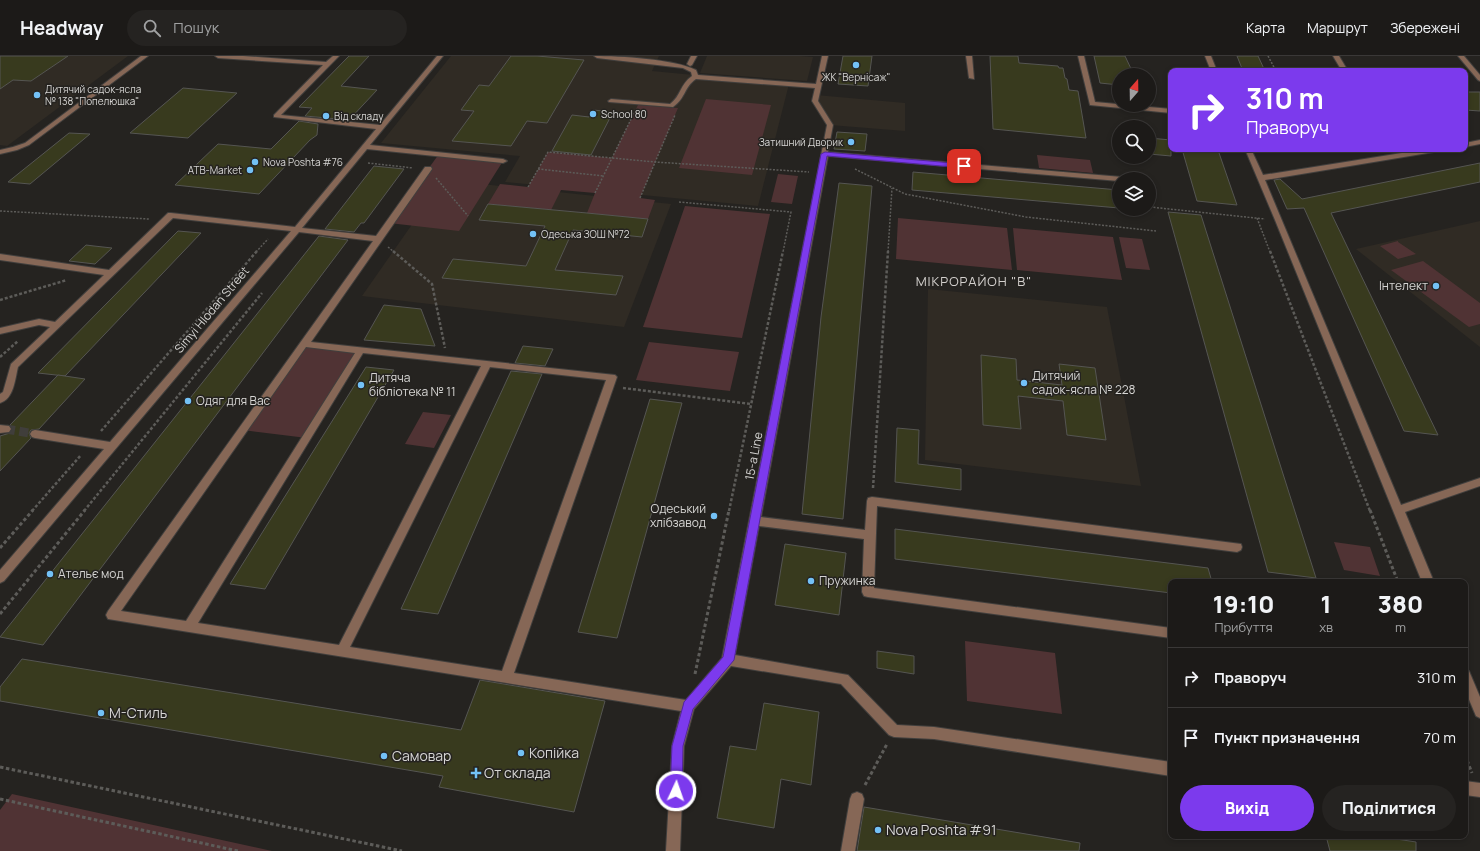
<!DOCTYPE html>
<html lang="uk">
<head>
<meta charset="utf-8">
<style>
	:root { --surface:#1c1a18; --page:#252321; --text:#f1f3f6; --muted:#a0a1a2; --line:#3a3837; --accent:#7c3aed }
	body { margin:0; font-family:Manrope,sans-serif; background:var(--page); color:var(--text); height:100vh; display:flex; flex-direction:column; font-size:15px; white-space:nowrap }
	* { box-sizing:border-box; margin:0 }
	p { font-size:13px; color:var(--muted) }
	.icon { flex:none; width:22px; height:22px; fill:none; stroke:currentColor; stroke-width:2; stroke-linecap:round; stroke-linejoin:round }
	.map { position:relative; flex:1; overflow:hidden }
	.panel { position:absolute; left:1168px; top:523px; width:300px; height:260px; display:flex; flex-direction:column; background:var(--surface); border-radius:8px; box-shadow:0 2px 6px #0003,0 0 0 1px var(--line) }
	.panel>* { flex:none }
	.top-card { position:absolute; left:1168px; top:12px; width:300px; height:84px; border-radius:8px; box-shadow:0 2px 6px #0003,0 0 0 1px var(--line); background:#7c3aed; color:#fff; overflow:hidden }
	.needle { width:26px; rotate:20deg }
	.buttons { position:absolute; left:1112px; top:12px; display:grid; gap:8px }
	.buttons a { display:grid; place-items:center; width:44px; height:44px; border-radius:50%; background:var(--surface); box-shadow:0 2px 6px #0003,0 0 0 1px var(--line); font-size:20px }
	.pin { position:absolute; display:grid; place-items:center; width:34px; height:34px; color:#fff; margin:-17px; border-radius:8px; box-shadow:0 2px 6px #0006 }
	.me { position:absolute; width:44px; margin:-22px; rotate:3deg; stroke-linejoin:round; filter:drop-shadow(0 0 3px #0008) }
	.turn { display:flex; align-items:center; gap:14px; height:84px; padding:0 12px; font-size:18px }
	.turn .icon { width:52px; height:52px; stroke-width:2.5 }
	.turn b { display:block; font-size:28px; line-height:34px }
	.eta { display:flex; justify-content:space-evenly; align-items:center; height:68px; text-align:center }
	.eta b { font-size:24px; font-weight:800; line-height:28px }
	.cta { display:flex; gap:8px; margin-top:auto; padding:8px 12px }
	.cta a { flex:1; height:46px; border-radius:24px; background:var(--accent); color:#fff; font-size:16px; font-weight:800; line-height:46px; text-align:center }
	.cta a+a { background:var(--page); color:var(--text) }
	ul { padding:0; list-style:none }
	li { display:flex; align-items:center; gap:12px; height:60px; padding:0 12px; border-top:1px solid var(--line) }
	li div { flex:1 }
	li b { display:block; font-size:15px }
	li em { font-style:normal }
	header { display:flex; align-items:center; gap:24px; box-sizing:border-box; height:56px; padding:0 20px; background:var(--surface); border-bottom:1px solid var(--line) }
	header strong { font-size:19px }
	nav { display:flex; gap:22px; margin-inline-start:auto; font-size:14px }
	.search { width:280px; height:36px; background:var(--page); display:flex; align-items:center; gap:10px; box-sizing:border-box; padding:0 14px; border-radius:22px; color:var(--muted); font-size:15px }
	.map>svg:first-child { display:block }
	.built { fill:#302b24 }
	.green { fill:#503334 }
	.building { fill:#383a1e; stroke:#555552 }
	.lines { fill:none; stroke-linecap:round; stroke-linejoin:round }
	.minor-tunnel { stroke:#403e3b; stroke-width:9; stroke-dasharray:9 4.5; stroke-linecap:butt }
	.minor-casing { stroke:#413f3d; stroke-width:2 }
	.path-far2 { stroke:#5d5c59; stroke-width:1.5; stroke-dasharray:2 1.5; stroke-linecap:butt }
	.path-far1 { stroke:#5d5c59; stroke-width:2.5; stroke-dasharray:3 2; stroke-linecap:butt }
	.path { stroke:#5d5c59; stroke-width:3; stroke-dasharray:3.5 2.5; stroke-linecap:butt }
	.minor { fill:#866756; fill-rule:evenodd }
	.route { fill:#7c3aed; stroke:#51269a }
	.poi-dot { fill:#73c1f6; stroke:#252320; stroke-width:1.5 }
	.labels { text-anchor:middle; stroke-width:3; stroke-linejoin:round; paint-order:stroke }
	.far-poi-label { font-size:10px; fill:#d6d5d3; stroke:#252320; text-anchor:start }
	.poi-label { font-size:12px; fill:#d6d5d3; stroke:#252320; text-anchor:start }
	.street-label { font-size:12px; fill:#d6d5d3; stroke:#252320 }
	.neighbourhood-label { font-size:13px; letter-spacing:1px; fill:#d3d0cd; stroke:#252320 }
	.near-poi-label { font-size:14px; fill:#d6d5d3; stroke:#252320; text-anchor:start }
</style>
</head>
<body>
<header>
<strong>Headway</strong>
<div class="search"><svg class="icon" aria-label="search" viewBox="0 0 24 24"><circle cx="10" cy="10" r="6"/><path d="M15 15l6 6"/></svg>Пошук</div>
<nav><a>Карта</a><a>Маршрут</a><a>Збережені</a></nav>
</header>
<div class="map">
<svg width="1480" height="795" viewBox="0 0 1480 795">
	<rect width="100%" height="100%" fill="#252320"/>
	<!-- built -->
	<g class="built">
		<polygon points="0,0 128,0 7,90 0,89"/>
		<polygon points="451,0 659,0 652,15 789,28 758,150 505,126 520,100 381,87"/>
		<polygon points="707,0 800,0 813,1 807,25 700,17"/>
		<polygon points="816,39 905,47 905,75 830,69 815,45"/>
		<polygon points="443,124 671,148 624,271 362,240"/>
		<polygon points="1480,165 1480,291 1356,193"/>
		<polygon points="928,233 1107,251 1141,430 925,404"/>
	</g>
	<!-- green -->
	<g class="green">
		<polygon points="706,43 771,49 752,119 679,112"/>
		<polygon points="638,49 678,52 640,142 655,144 648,163 587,157 595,137 561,134 551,154 488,148 500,128 528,131 548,96 612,102"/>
		<polygon points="439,98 503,105 459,175 389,167"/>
		<polygon points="1037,99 1090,104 1093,117 1039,112"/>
		<polygon points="778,118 798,120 792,148 771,146"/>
		<polygon points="685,150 770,158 742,282 643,271"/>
		<polygon points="898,162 1007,172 1012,214 896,203"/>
		<polygon points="1013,172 1113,181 1122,224 1017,214"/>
		<polygon points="1119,181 1142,183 1150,214 1126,212"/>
		<polygon points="1398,185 1398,186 1416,198 1398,203 1380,190"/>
		<polygon points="1423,205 1480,247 1480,268 1469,271 1391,214"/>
		<polygon points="649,286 739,296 730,335 636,324"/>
		<polygon points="304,288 361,294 307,382 243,374"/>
		<polygon points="423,356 451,359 434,392 405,388"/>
		<polygon points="1334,486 1370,491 1380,520 1344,514"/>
		<polygon points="965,585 1055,597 1062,658 967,645"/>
		<polygon points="12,738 272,795 0,795 0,754"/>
	</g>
	<!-- building -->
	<g class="building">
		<polygon points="0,0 68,0 31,25 13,24 0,33"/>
		<polygon points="349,0 369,0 341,30 377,34 349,64 305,60 312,52 299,51"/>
		<polygon points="511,0 537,0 584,4 547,67 527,65 511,90 452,85 474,55 461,54 479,29 489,30"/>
		<polygon points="843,0 872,0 868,30 838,28"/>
		<polygon points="990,0 1018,0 1019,7 1058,10 1059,12 1063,12 1065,22 1067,23 1069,34 1078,35 1086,82 993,73"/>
		<polygon points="1094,0 1125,0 1134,19 1119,19 1119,29 1100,27"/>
		<polygon points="1237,0 1258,0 1265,15 1243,15"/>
		<polygon points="183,32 237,37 188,82 130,77"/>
		<polygon points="1465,36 1480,36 1480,55 1465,54"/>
		<polygon points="593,54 613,56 591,99 552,95 572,59 589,61"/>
		<polygon points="299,65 318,68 317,79 310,84 259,138 175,129 218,88 271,93"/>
		<polygon points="837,76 867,78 865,95 834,93"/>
		<polygon points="69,77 90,78 30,128 8,126"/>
		<polygon points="1149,82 1171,84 1171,100 1149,98"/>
		<polygon points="1182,93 1218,94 1237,149 1197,145"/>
		<polygon points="1480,107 1480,126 1331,157 1438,379 1404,375 1304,152 1287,153 1274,124 1280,123 1302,143"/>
		<polygon points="374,110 404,113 364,167 361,167 354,176 325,173"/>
		<polygon points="913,116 1119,134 1119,152 912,134"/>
		<polygon points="839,127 872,130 843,463 802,458 821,261"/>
		<polygon points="488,148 587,157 648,163 642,181 573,174 555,214 623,220 616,239 442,222 453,203 526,210 545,170 479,164"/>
		<polygon points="1168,156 1201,159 1316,522 1268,516"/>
		<polygon points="178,175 201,177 65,320 38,317"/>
		<polygon points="319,180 348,184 43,589 0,581"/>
		<polygon points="86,189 94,190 112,192 95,208 69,205"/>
		<polygon points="384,249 421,253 435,290 364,284"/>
		<polygon points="523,290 553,293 545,310 515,307"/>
		<polygon points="981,299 1016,303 1017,324 1062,329 1059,308 1095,312 1106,384 1067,379 1063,345 1018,340 1021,373 983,369"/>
		<polygon points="366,311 394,314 265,533 230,528"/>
		<polygon points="511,315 542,318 438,558 401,553"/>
		<polygon points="58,319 85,323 39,373 31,374 29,377 31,382 0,415 0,380 10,377 12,374 10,369"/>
		<polygon points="650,343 682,347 617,582 578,576"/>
		<polygon points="897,372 919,374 918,408 961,413 961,434 895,426"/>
		<polygon points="895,473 1208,512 1212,526 1171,526 1171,537 895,503"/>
		<polygon points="785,488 846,497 839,559 775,549"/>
		<polygon points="877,595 914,600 914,618 877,612"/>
		<polygon points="22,603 461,674 480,624 605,645 574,756 439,731 443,720 0,645 0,631"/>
		<polygon points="764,647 819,656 811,729 781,723 774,772 717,762 730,690 756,694"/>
		<polygon points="864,751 1080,787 1079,795 857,795"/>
		<polygon points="1326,780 1377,780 1416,786 1416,795 1330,795"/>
	</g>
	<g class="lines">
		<!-- minor-tunnel -->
		<polyline class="minor-tunnel" points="6,373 35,378"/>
		<defs>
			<g id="minor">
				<polygon points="141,0 148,0 29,89 17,94 0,98 0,94 13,91 25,87"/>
				<path d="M215 0H243L326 6 333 0H339L281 59 380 69 437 0H443L370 89 503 103 507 105 503 107 367 93 302 172 376 180 425 111H431L432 113 311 286 615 319 617 321 514 617 686 644 722 602 827 69 812 45 815 32 696 23C684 31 686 42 673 51L609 46 608 45 611 43 670 48C681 40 680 28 692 20L691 16 683 12 597 2 594 0C620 0 674 3 696 14L698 19 816 28 822 0H828L818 45 833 69 828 96 1122 121 1123 123H1119V125L828 100 761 461 865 474 867 445 868 442 872 441 1241 488 1242 491 1241 494 1237 496 877 450 874 532 1171 572V582L868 541 864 540 862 536 864 483 759 470 735 599 848 619 897 669 934 671 1171 706V720L934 683 894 681 889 679 841 628 731 610 694 653 684 690 680 795H666L672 690 681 655 108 563 106 559 108 555 373 185 299 176 4 525 0 527V514L104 393 35 382 32 381 30 378 32 375 35 374 110 386 291 175 173 162 18 311C15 323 14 343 0 347V338L3 336 11 308 50 271 39 269 0 278V272L39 263 55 266 104 219 0 204V198L109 214 168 157H171L295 171 376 73 274 61V59L323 9 218 2ZM306 291 355 297 186 565 121 555ZM363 297 481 310 339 589 198 567ZM490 311 606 324 502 615 350 591Z"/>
				<polygon points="691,0 697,0 692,9 690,10 687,8"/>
				<polygon points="966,0 972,0 974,23 969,22"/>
				<polygon points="1078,0 1084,0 1095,46 1171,53 1171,57 1090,49"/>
				<polygon points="1205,0 1211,0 1217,15 1211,15"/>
				<polygon points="1333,0 1339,0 1348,15 1342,15"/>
				<polygon points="1458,0 1464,0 1480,19 1480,25 1478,24"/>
				<polygon points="1480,84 1480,88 1465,91 1465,87"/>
				<polygon points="1245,93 1251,93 1263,119 1427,93 1443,93 1440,95 1265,124 1401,449 1480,422 1480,430 1405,456 1434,526 1422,526 1275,164"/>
				<polygon points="0,369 9,370 11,373 9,376 0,377"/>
				<polygon points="1465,613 1469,615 1480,641 1480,662 1476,660 1465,634"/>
				<polygon points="1465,725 1480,727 1480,741 1465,739"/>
				<polygon points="857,736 862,738 864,743 855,795 841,795 850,743 852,738"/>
			</g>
		</defs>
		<!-- minor casing -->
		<use href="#minor" class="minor-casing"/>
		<!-- path-far2 -->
		<g class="path-far2">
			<polyline points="1268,0 1276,15"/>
			<polyline points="368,107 413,112"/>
			<polyline points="538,113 604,120"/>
			<polyline points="855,113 905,138 1026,161 1156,175"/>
			<polyline points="436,122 468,160"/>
			<polyline points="528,131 548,96 655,106 809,116"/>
			<polyline points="595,137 634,57"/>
			<polyline points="640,142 675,59"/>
			<polyline points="679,146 791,156 783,196"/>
			<polyline points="1150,151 1265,163"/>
			<polyline points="0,155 149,163"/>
			<polyline points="1257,162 1270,196"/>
			<polyline points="388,191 394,196"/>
			<polyline points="256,196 268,183"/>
			<polyline points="888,196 892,132"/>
		</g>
		<!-- path-far1 -->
		<g class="path-far1">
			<polyline points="393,195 432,228 445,292"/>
			<polyline points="1270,195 1370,455"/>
			<polyline points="0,244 67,224"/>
			<polyline points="0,301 18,285"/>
			<polyline points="623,332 751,348"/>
			<polyline points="101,375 257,195"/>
			<polyline points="873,432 888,195"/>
			<polyline points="32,455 81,399"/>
			<polyline points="84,455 262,237"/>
			<polyline points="729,455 783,195"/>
		</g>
		<!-- path -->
		<g class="path">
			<polyline points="1370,454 1398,526"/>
			<polyline points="0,492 33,454"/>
			<polyline points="0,558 85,454"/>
			<polyline points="695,618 729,454"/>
			<polyline points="1465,699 1472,717"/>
			<polyline points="0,711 402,795"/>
			<polyline points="865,729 887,688"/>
			<polyline points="0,743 238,795"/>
		</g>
		<!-- minor -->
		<use href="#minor" class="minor"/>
	</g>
	<!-- route -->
	<polygon class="route" points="825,96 964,108 967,110 964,112 827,100 734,604 693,653 683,690 682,735 680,739 676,741 671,739 670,735 672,690 683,650 684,646 723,601 821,98"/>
	<!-- markers -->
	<g class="poi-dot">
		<circle cx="856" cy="9" r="4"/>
		<circle cx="37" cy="39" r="4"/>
		<circle cx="593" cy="58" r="4"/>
		<circle cx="326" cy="60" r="4"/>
		<circle cx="851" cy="86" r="4"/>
		<circle cx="255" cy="106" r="4"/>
		<circle cx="250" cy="114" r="4"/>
		<circle cx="533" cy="178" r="4"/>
		<circle cx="1436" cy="230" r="4"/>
		<circle cx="1024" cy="327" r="4"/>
		<circle cx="361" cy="329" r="4"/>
		<circle cx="188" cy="345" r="4"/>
		<circle cx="714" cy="460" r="4"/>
		<circle cx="50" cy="518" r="4"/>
		<circle cx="811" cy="525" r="4"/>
		<circle cx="101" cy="657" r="4"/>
		<circle cx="521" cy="697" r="4"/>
		<circle cx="384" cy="700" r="4"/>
		<path d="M474 711h4v4h4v4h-4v4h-4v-4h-4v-4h4z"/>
		<circle cx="878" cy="774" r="4"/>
	</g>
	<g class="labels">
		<!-- far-poi labels -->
		<g class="far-poi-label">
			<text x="856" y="25" text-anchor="middle">ЖК "Вернісаж"</text>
			<text x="45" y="37">Дитячий садок-ясла<tspan x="45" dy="12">№ 138 "Попелюшка"</tspan></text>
			<text x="601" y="62">School 80</text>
			<text x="334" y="64">Від складу</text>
			<text x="843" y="90" text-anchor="end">Затишний Дворик</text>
			<text x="263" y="110">Nova Poshta #76</text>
			<text x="242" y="118" text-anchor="end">ATB-Market</text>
			<text x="541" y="182">Одеська ЗОШ №72</text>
		</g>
		<!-- poi labels -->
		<g class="poi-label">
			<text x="1428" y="234" text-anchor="end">Інтелект</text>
			<text x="1032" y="324">Дитячий<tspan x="1032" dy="14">садок-ясла № 228</tspan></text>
			<text x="369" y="326">Дитяча<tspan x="369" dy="14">бібліотека № 11</tspan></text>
			<text x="196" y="349">Одяг для Вас</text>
			<text x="706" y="457" text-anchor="end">Одеський<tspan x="706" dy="14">хлібзавод</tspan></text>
			<text x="58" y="522">Ательє мод</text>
			<text x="819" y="529">Пружинка</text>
		</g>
		<!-- street labels -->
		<g class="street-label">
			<text transform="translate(212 254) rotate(-50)" y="4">Simyi Hlodan Street</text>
			<text transform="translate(754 400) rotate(-79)" y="4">15-a Line</text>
		</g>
		<!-- neighbourhood labels -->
		<g class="neighbourhood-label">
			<text x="974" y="230">МІКРОРАЙОН "В"</text>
		</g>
		<!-- near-poi labels -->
		<g class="near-poi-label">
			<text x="109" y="662">М-Стиль</text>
			<text x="529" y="702">Копійка</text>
			<text x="392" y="705">Самовар</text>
			<text x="484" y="722">От склада</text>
			<text x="886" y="779">Nova Poshta #91</text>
		</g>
	</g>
</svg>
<div class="buttons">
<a><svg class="needle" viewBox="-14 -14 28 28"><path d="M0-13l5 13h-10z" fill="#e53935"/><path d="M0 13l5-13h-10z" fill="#a0a1a2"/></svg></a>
<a><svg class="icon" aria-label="search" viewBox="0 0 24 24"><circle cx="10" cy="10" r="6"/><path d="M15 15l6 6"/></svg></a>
<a><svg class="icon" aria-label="layers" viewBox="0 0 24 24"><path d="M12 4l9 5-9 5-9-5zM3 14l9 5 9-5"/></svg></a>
</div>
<div class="pin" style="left:964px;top:110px;background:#d93025"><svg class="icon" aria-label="arrive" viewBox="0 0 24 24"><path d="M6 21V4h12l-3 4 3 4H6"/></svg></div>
<svg class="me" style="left:676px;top:735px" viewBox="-20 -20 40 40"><circle r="17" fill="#7c3aed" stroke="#fff" stroke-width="3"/><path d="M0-11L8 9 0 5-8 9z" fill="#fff"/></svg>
<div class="top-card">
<div class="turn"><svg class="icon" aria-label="right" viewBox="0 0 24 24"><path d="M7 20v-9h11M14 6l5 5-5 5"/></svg><div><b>310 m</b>Праворуч</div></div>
</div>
<section class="panel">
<div class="eta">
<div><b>19:10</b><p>Прибуття</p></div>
<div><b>1</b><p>хв</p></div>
<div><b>380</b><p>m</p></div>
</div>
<ul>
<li><svg class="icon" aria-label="right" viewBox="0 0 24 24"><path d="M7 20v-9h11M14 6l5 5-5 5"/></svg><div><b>Праворуч</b></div><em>310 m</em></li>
<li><svg class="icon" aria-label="arrive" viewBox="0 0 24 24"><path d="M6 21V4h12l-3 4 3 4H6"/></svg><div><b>Пункт призначення</b></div><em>70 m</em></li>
</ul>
<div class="cta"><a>Вихід</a><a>Поділитися</a></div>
</section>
</div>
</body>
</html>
